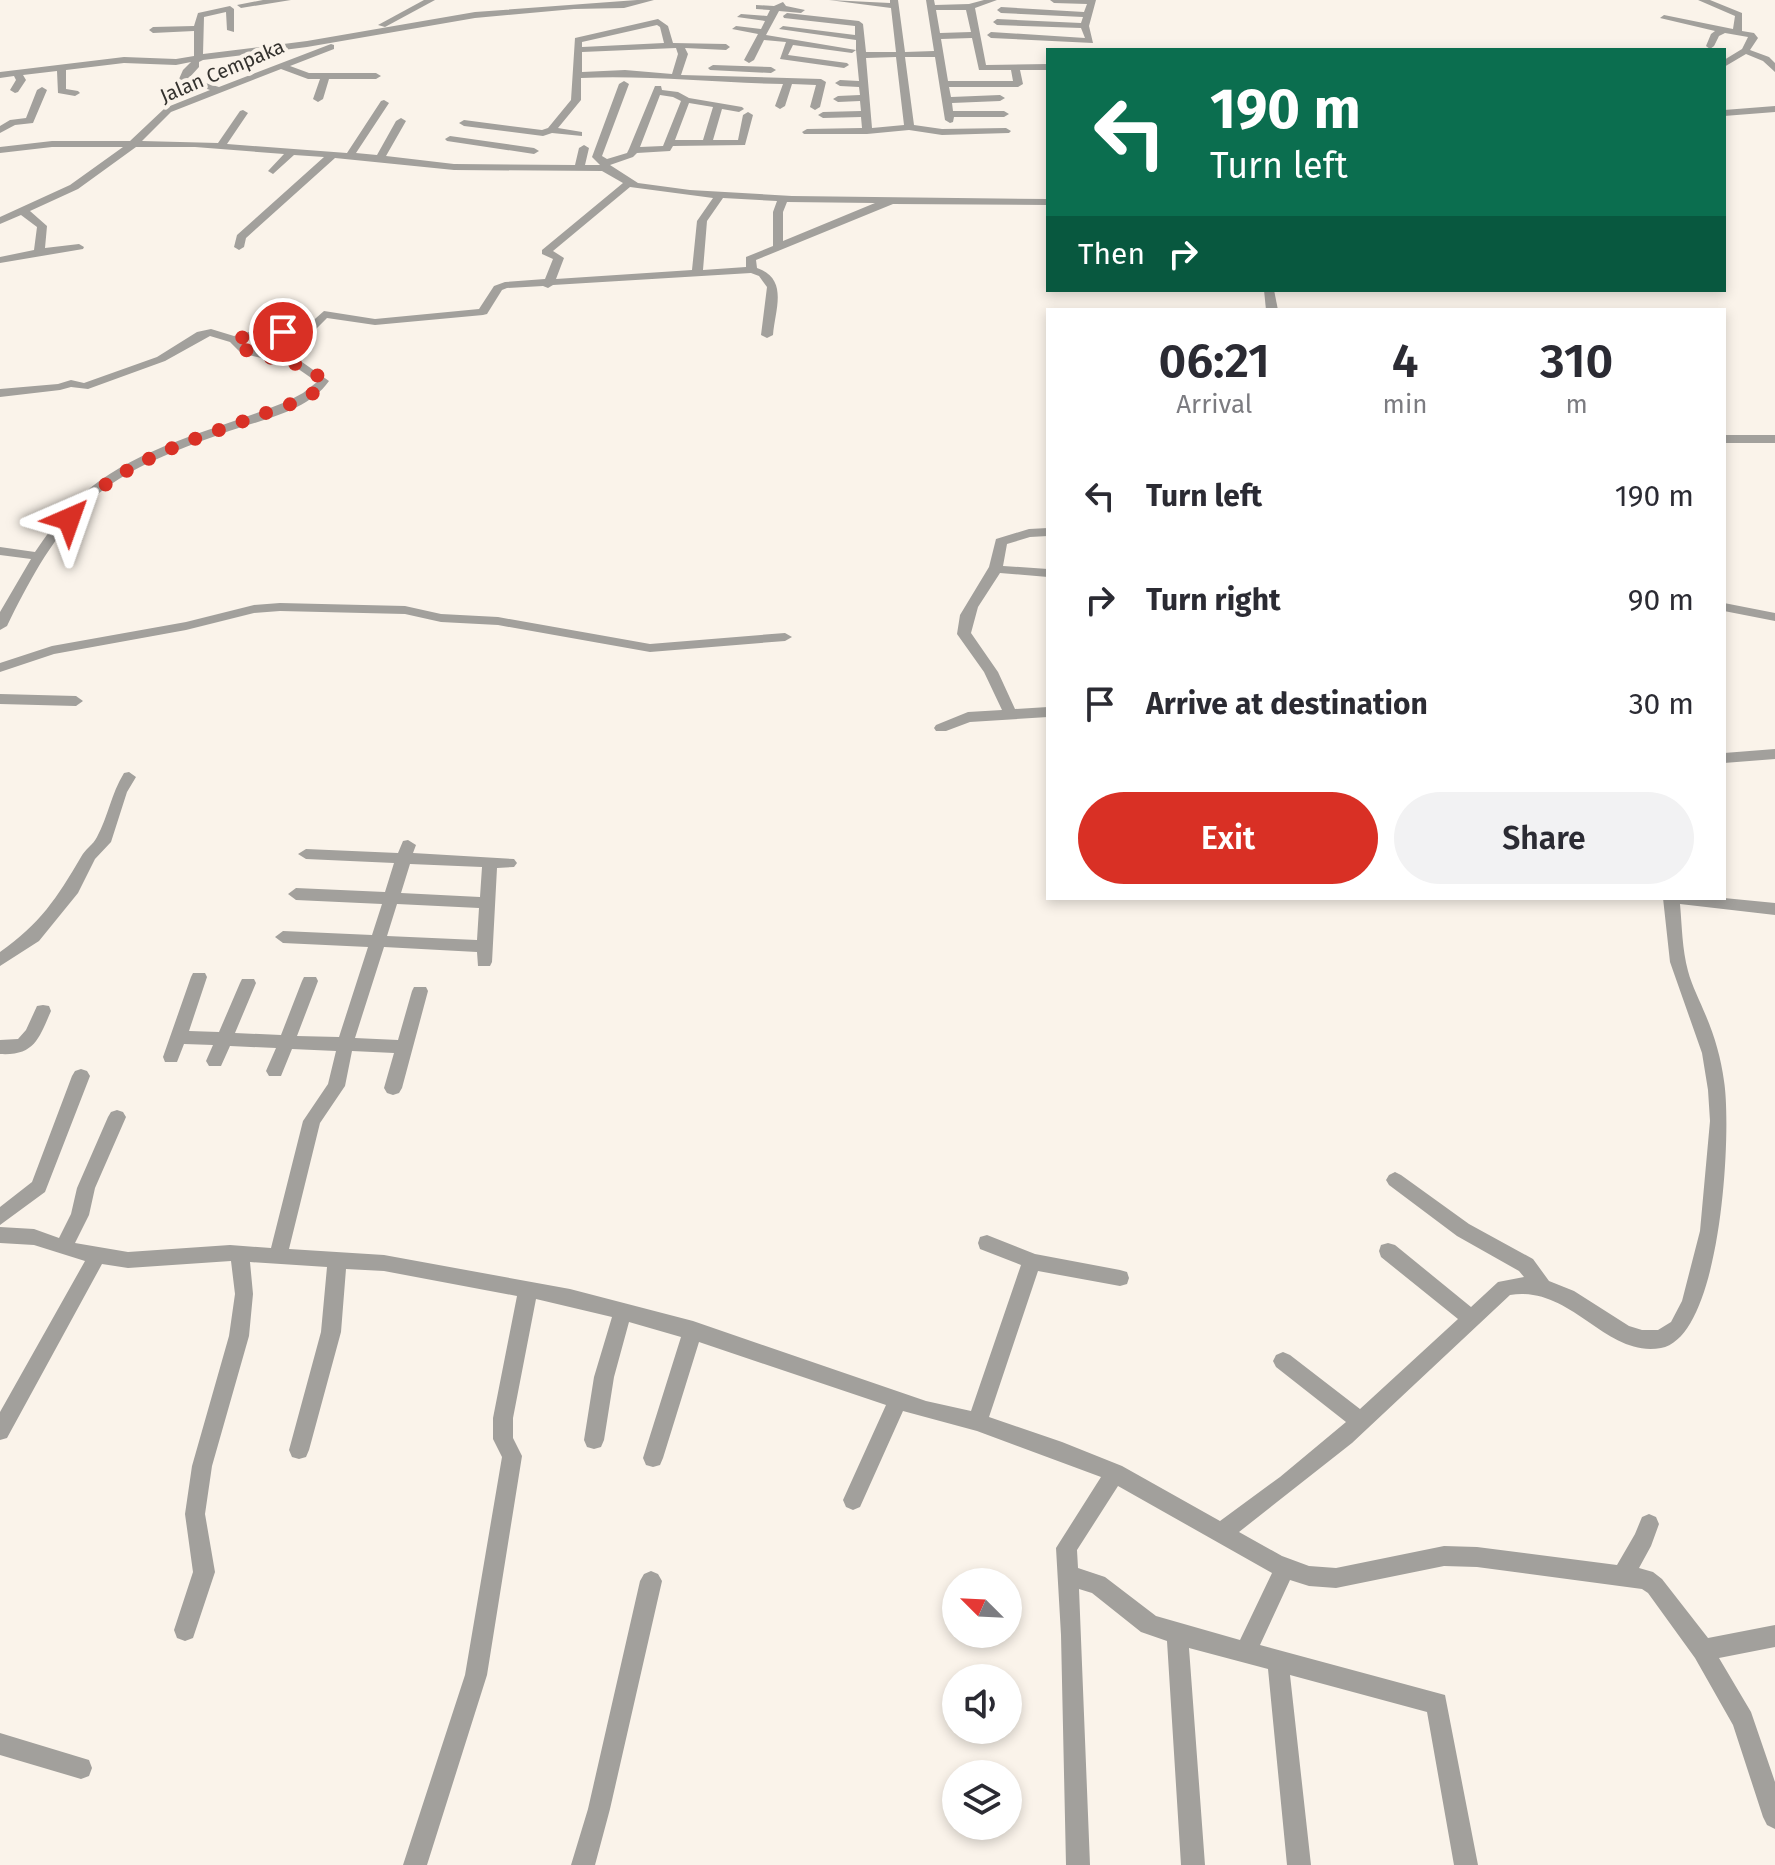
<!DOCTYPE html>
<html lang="en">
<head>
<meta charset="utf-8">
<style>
	:root { --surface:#fff; --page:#f2f2f3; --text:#2b2b33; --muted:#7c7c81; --accent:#d93025 }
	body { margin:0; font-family:"Fira Sans",sans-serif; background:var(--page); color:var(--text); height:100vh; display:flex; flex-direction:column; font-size:30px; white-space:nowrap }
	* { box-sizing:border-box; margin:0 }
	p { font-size:26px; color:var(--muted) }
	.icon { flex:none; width:44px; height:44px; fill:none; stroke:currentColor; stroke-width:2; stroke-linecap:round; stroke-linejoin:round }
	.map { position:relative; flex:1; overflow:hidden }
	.sheet { position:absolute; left:1046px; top:308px; width:680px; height:592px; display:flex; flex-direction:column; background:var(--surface); border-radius:0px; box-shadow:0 4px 12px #0003 }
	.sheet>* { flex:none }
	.top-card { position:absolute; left:1046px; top:48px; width:680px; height:244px; border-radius:0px; box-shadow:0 4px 12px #0003; background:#0b6e4f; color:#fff; overflow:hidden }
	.needle { width:52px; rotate:294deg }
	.controls { position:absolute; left:942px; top:1568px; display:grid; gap:16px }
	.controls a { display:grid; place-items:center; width:80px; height:80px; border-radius:50%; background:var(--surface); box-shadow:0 4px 12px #0003; font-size:40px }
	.pin { position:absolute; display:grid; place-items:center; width:68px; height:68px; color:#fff; margin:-34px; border:4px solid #fff; border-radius:50%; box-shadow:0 2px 8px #0007 }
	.me { position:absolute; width:88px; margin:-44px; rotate:43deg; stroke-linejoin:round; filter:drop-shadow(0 0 6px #0008) }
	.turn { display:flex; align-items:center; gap:28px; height:168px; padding:0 32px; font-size:36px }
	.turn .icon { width:104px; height:104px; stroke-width:2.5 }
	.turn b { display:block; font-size:56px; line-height:68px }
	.then { display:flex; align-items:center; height:76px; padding:0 32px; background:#0003; gap:16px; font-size:30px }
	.eta { display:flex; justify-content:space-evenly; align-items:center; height:136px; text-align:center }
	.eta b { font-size:48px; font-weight:600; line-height:56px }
	.cta { display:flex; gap:16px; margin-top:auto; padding:16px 32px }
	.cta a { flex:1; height:92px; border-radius:48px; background:var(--accent); color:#fff; font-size:32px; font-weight:600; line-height:92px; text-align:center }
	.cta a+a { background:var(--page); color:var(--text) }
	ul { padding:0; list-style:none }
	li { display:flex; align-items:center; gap:24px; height:104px; padding:0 32px }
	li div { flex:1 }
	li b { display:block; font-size:30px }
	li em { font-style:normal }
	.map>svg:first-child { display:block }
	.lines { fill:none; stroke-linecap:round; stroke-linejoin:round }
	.minor { fill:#a2a09c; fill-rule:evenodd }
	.route { stroke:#d93025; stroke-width:14; stroke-dasharray:0 25.2 }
	.labels { text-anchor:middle; stroke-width:8; stroke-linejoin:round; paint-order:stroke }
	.far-street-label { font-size:20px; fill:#34322e; stroke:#faf3ea }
</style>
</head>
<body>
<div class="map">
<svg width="1775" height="1865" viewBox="0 0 1775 1865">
	<rect width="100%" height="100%" fill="#faf3ea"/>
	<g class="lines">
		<!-- minor -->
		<g class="minor">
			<polygon points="263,0 291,0 241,8 237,5"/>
			<polygon points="424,0 435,0 385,27 378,25"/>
			<path d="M637 0H654L624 8 574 9 475 18 307 47 203 60 199 62V67L189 78 219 87 331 44 334 45V49L290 66 309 73H376L381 76 376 79H329L323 99 318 102 313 99 320 79H308L281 69 171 112 142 141 218 143 240 111 243 110 248 113 227 144 347 153 381 101 384 100 389 103 356 153 377 155 396 121 401 118 406 121 386 156 454 164 575 165 579 148 584 145 589 148 585 165H600L592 157 619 84 624 81 629 84 602 156 607 159 627 153 629 149 655 86H661L662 90 678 92 689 98 742 107 744 109 739 112 722 109 713 140H738L743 115 748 112 753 115 745 145 673 146 670 151 637 153 633 157 610 165 638 183 690 190 792 196 1048 199V205L893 204 756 260 757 268C789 279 775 310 773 335L767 338 761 335 767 287 759 276 751 273 553 285 548 288 543 286 507 288 502 290 487 314 483 315 375 325 327 318 315 330 254 337 242 341 249 349 302 362 329 381C307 413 255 421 221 434 177 450 126 468 91 500 54 534 29 581 7 626L0 630V612L31 559 0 555V547L35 552C49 531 64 511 82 495 136 446 223 428 288 401L303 393 317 382 294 366 241 353 230 342 210 336 165 361 88 389 71 387 60 390 0 397V389L58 384 71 380 84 383 157 357 197 332 211 329 234 336 253 331 308 325 324 311 375 319 479 309 494 286 505 282 545 279 553 259 542 254V250L623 183 602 171 454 170 335 158 246 238 244 247 239 250 234 247 237 235 324 157 294 155 273 174 268 171 284 154 195 147H136L78 189 30 211 47 226 45 248 79 244 84 247 83 249 0 263V257L34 250 37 227 21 215 0 224V217L70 185 123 147H52L0 153V147L52 141H130L165 108 210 90 179 79 183 70 191 62 176 65 124 63 66 70V89L78 91 80 93 75 96 58 93 57 71 23 75 26 80 18 92 15 93 10 90 16 80 14 76 0 78V72L124 57 176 59 194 56V31L153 33 149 30 153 27 194 26 198 13 230 6 234 9V32L227 30 226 12 204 17 203 54 307 41 475 12ZM660 95 673 97 681 101 663 146 640 147ZM689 103 713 107 703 140H675ZM630 187 713 198 697 221 692 270 556 279 564 258 553 251ZM723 198 777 201 773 212V246L746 257V267L703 270 707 221ZM787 202 875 203 783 241V212Z"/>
			<path d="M829 0 890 3V0H898L905 52 934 51 926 0H934L935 5 969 4 984 0H997L975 8 986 65 1048 64V70H1020L1023 84 1018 87H949L951 97 1000 95 1005 98 1000 101 952 103 953 111H1004L1009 114 1004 117H954L953 122 950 123 945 120 935 57H905L914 125 942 129 1006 128 1011 131 1009 133 942 135 909 130 867 134H804L802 132 807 129 862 128 861 117 823 118 818 115 823 112 861 111 860 101 838 102 833 99 838 96 860 95 859 87 840 86 835 83 840 80 859 81 856 50 852 53 793 45 788 55 847 63 849 65 844 68 780 59 786 42 764 40 754 60 749 63 744 60 758 34 732 29 736 26 761 29 765 21 737 17 741 14 767 16 770 10 756 9V5L774 6 783 2 786 6 805 10 801 13 779 11 766 35 856 50V40L779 29 783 26 855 35V26L784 18 783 16 787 13 859 21 863 24 866 52H896L891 8ZM936 10H966L971 32 940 33ZM972 38 979 70H1011L1013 81H948L941 39ZM896 57 904 125 872 128 866 58Z"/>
			<polygon points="1050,0 1096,0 1089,26 1093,43 991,38 987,35 991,32 1085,38 1081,28 997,25 993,22 997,19 1081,23 1083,17 1001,13 997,10 1001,7 1084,12 1087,4 1054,3"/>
			<polygon points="1698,0 1710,0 1742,13 1742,31 1754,33 1758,38 1750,50 1769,57 1775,63 1775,72 1763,61 1746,54 1724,67 1724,60 1742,49 1748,37 1725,33 1719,36 1714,46 1710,49 1706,46 1711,34 1715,31 1660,18 1664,15 1733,29 1735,16"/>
			<path d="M658 19 668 26 673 43 726 44 730 47 726 50 685 48 688 54 681 75 821 79 826 82 820 107 815 110 810 107 816 85 792 84 785 106 780 109 775 106 783 84C716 83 649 75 581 78V100L558 128 582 132V136L552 133 543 136 464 126 459 123 464 120 542 130 548 128 571 100 575 38ZM657 25 660 27 664 43 582 47V42ZM676 48 678 54 672 74 625 70 582 72V52Z"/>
			<polygon points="713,65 771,67 776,70 771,73 710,70 708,68"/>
			<polygon points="42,87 47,90 33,123 15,125 0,133 0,126 10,120 26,118 37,90"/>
			<polygon points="1775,106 1775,112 1724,116 1724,110"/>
			<polygon points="450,136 534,148 539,151 534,154 447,141 445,139"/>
			<polygon points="1264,290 1274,290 1278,310 1266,310"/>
			<rect x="1724" y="435" width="51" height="8"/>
			<polygon points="1048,528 1048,536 1030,537 1007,544 1003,566 1048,569 1048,577 1000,573 978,607 971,633 998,672 1015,709 1048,707 1048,717 970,722 946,731 936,731 934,728 936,725 968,712 1002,710 984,672 957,634 960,615 989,567 996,539 1029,529"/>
			<polygon points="280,603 405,606 441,614 498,617 650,644 785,633 792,637 785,641 650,652 498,625 441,622 405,614 280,611 254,613 186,630 54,654 0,672 0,663 52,646 186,622 254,605"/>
			<polygon points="1724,603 1775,613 1775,621 1724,611"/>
			<polygon points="0,694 76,696 83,701 76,706 0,704"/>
			<polygon points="1775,749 1775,759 1724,763 1724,753"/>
			<path d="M129 772 136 777 127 792 111 842 95 859 78 893 39 941 0 966V952C40 924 57 898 81 857 85 849 93 845 97 837 108 817 111 794 124 773Z"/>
			<path d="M408 840 416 845 413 853 514 859 517 863 514 867 497 868 492 962 490 966H478L477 952 384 947 355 1038 398 1040 412 991 414 987H426L428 991 402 1088 399 1093 393 1095 387 1093 384 1088 394 1053 352 1051 345 1086 320 1123 289 1249 384 1255 570 1289 693 1321 926 1401 971 1411 1021 1265 980 1249 978 1243 980 1237 987 1235 1035 1254 1120 1270 1127 1272 1129 1278 1127 1284 1120 1286 1038 1271 989 1417 1062 1442 1122 1466 1220 1521 1280 1477 1346 1422 1276 1367 1273 1361 1276 1355 1283 1352 1290 1355 1360 1409 1458 1319 1381 1257 1379 1251 1381 1245 1388 1243 1395 1245 1471 1307 1498 1282 1524 1277 1519 1271 1457 1236 1389 1185 1386 1180 1389 1175 1395 1172 1401 1175 1469 1224 1533 1259 1549 1281 1574 1291 1629 1326 1642 1330H1658L1671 1322 1682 1301 1700 1231 1710 1121 1708 1090 1702 1053 1670 962 1663 898H1724L1775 903V915L1680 904C1682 926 1682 949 1688 971 1692 986 1700 1001 1706 1016 1715 1037 1721 1059 1724 1081 1732 1130 1722 1337 1661 1348 1605 1358 1572 1285 1510 1295L1352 1443 1239 1532 1282 1556 1309 1566 1336 1568 1444 1546 1477 1547 1617 1565 1635 1534 1642 1517 1649 1514 1656 1517 1659 1524 1651 1546 1639 1568 1653 1572 1662 1579 1708 1638 1775 1625V1647L1719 1658 1751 1712 1775 1782V1829L1767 1825 1763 1817 1733 1725 1695 1658 1648 1593 1642 1589 1477 1567 1444 1566 1336 1588 1309 1586 1290 1580 1260 1645 1445 1695 1478 1865H1454L1427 1712 1290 1675 1311 1865H1287L1268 1669 1189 1648 1205 1865H1181L1167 1641 1141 1632 1092 1593 1079 1589 1090 1865H1066L1061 1635 1056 1548 1101 1477 977 1431 903 1411 860 1507 853 1510 846 1507 843 1500 886 1405 699 1342 663 1458 660 1465 653 1467 646 1465 643 1458 681 1337 629 1322 614 1377 604 1440 601 1447 594 1449 587 1447 584 1440 594 1377 612 1317 536 1299 513 1418V1438L522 1456 487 1675 427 1865H403L465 1675 502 1457 493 1439V1418L517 1296 384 1271 346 1269 341 1332 309 1450 306 1457 299 1459 292 1457 289 1450 321 1332 327 1267 250 1262 253 1294 249 1336 212 1466 205 1514 215 1572 193 1638 185 1641 177 1638 174 1630 193 1572 185 1514 192 1466 229 1336 235 1294 231 1261 128 1268 102 1264 7 1438 0 1440V1412L85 1261 34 1245 0 1243V1227L34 1229 59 1238 71 1214 77 1188 108 1117 111 1112 117 1110 123 1112 126 1117 95 1188 89 1215 75 1243 128 1252 230 1245 271 1248 303 1121 328 1084 336 1051 292 1049 281 1076H269L266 1071 276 1048 230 1046 221 1066H209L206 1061 213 1045 184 1044 177 1062H165L163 1057 191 977 193 973H205L207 977 189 1031 219 1032 240 983 242 979H254L256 983 235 1033 281 1035 302 981 304 977H316L318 981 297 1036 339 1037 368 947 283 943 275 937 283 931 372 935 382 904 296 900 288 894 296 888 385 892 394 863 306 859 298 854 306 849 398 853 403 841ZM410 864 482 867 480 897 401 893ZM397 904 479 908 477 940 387 936ZM1118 1486 1272 1573 1240 1640 1156 1616 1105 1577 1078 1568 1077 1550Z"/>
			<path d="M43 1005 49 1006 51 1011C39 1038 35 1056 0 1054V1040L18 1039 26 1030 37 1006Z"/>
			<polygon points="81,1069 87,1071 90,1076 45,1192 0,1225 0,1207 32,1182 72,1076 75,1071"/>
			<polygon points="651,1571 658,1574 662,1581 610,1809 595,1865 571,1865 588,1809 640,1581 644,1574"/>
			<polygon points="0,1733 89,1760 92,1768 89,1776 81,1779 0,1755"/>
		</g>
	</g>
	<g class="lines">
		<!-- route -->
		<path class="route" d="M69 519C112 465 189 441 252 418 275 409 301 403 321 388L323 381C299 353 249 363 234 340L253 334 283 332"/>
	</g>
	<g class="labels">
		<!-- far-street labels -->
		<g class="far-street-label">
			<text transform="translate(222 71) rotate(-23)" y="7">Jalan Cempaka</text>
		</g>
	</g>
</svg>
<div class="controls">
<a><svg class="needle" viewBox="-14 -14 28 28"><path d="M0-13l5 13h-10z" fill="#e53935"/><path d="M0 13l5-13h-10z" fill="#7c7c81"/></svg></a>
<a><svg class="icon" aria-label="sound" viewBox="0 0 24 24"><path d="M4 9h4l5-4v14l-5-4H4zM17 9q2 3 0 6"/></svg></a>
<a><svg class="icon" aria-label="layers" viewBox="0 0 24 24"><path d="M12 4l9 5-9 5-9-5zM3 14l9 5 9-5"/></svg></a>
</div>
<div class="pin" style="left:283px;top:332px;background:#d93025"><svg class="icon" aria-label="arrive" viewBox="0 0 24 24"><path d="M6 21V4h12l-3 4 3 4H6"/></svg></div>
<svg class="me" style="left:69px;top:519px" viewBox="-20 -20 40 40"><path d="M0-17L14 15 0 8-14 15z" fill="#d93025" stroke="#fff" stroke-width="4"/></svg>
<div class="top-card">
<div class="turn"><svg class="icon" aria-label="left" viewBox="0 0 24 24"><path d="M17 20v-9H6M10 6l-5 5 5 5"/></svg><div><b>190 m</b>Turn left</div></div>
<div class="then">Then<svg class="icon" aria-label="right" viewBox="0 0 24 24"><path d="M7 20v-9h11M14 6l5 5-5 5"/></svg></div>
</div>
<section class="sheet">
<div class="eta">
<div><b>06:21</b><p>Arrival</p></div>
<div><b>4</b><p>min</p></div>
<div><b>310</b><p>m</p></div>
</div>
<ul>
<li><svg class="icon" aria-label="left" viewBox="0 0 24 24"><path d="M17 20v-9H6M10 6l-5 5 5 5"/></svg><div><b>Turn left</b></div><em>190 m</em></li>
<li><svg class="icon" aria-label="right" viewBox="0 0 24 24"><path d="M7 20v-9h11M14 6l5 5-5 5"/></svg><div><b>Turn right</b></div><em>90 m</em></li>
<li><svg class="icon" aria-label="arrive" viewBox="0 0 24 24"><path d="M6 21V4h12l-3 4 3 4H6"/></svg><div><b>Arrive at destination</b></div><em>30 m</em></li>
</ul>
<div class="cta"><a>Exit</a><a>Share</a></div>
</section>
</div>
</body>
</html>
